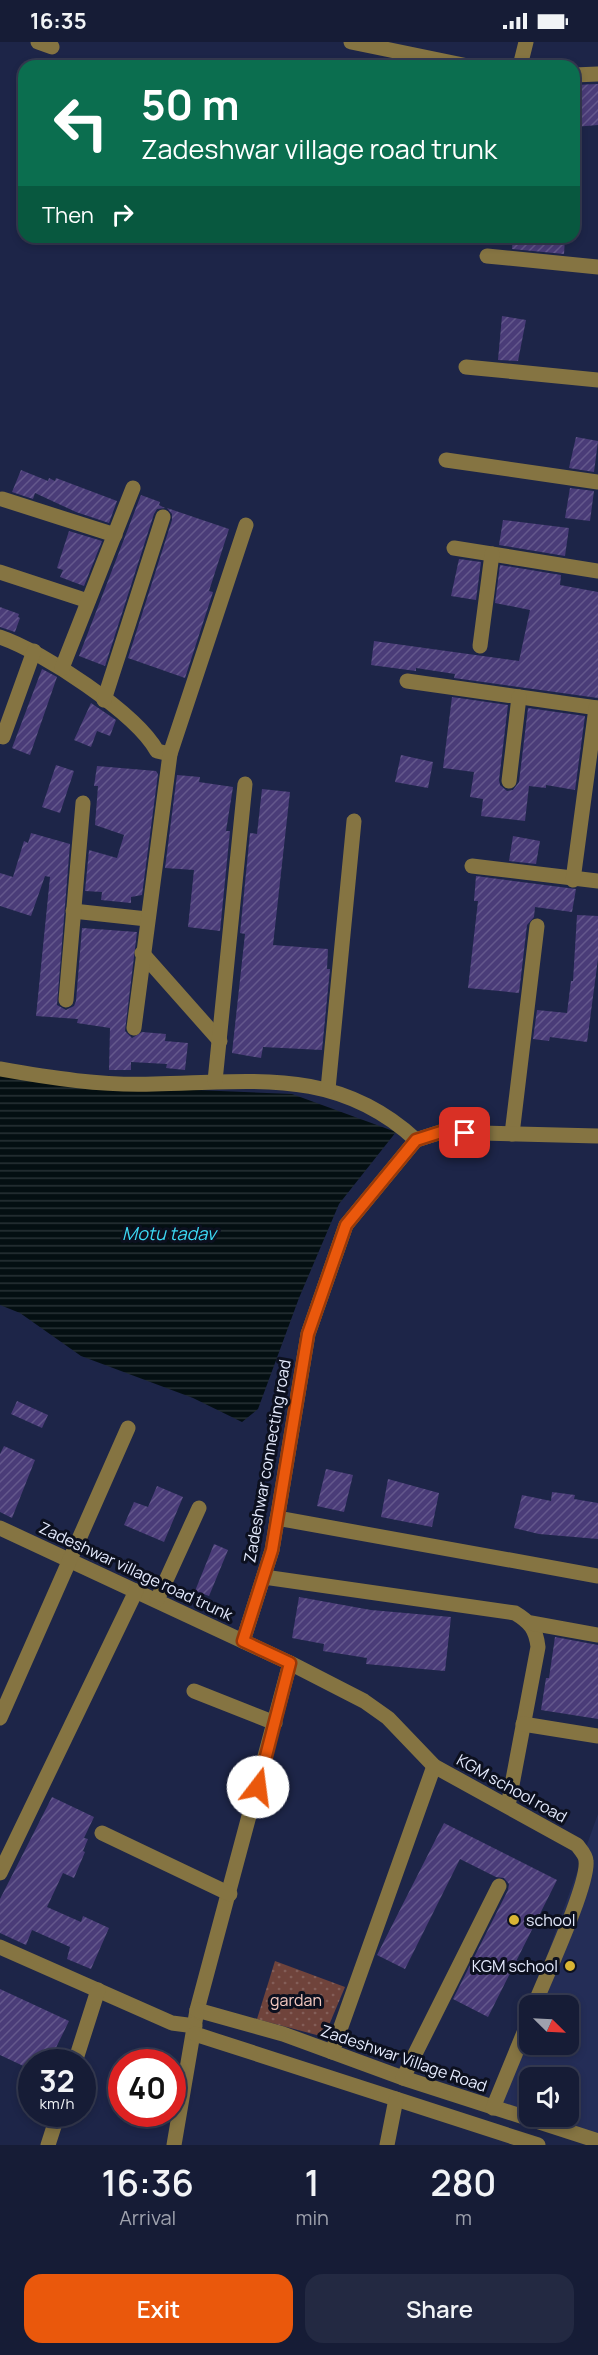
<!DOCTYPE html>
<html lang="en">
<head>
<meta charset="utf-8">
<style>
	:root { --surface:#161c36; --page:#232942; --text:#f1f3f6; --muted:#9ea1ad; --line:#353a51; --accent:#ea580c }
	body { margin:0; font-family:Manrope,sans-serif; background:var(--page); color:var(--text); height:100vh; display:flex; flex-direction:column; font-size:22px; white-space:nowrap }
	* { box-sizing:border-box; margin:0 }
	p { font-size:20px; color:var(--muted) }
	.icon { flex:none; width:33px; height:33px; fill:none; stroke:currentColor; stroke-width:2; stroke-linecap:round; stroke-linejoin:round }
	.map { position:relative; height:2103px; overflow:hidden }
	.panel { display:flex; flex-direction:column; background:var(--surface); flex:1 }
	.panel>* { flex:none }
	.top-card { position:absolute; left:18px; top:18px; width:562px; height:183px; border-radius:18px; box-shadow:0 3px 9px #0003,0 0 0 2px var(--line); background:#0b6e4f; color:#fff; overflow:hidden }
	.needle { width:39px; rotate:114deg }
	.controls { position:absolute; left:519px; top:1953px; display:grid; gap:12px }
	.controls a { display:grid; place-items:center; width:60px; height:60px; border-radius:12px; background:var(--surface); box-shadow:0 3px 9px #0003,0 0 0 2px var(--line); font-size:30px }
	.speed { position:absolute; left:18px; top:2007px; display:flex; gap:12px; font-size:30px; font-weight:700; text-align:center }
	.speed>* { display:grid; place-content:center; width:78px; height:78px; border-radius:50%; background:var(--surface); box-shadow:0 3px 9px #0003,0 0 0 2px var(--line); line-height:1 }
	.speed small { font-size:15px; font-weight:400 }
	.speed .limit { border:9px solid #d22; background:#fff; color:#111 }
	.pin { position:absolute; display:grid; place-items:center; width:51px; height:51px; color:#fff; margin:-26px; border-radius:12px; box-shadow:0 3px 9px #0006 }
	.me { position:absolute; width:66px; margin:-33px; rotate:15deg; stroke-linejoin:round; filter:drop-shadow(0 0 4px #0008) }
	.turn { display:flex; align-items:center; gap:21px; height:126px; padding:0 24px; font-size:27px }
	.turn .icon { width:78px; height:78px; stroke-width:2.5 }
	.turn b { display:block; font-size:42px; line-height:51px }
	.then { display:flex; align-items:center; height:57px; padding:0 24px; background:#0003; gap:12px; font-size:22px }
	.eta { display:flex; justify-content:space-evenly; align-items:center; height:102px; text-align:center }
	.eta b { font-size:36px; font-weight:600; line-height:42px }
	.cta { display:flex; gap:12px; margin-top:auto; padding:12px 24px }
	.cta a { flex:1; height:69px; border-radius:18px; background:var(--accent); color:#fff; font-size:24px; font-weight:600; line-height:69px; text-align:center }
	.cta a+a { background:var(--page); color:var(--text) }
	.status { display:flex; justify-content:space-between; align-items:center; height:42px; padding:0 30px; background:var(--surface); direction:ltr }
	.status svg { height:16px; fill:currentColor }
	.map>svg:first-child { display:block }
	.built { fill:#242d57; fill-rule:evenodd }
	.grass { fill:url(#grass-dots) }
	.water { fill:url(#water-rules) }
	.building { fill:url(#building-hatch) }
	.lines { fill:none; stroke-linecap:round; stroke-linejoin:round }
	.minor { stroke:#857442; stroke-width:15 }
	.route-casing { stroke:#983908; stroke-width:15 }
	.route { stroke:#ea580c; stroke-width:10 }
	.poi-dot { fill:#d9b434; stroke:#0c101f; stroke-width:2 }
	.labels { text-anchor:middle; stroke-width:6; stroke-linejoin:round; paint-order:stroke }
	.street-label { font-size:16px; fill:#e5ebfe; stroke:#0c101f }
	.poi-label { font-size:16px; fill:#e5ebfe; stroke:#0c101f; text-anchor:start }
	.park-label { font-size:16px; fill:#f6cac1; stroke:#0c101f }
	.water-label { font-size:18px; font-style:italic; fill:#3cd8f3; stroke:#0c101f }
</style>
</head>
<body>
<div class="status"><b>16:35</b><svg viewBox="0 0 49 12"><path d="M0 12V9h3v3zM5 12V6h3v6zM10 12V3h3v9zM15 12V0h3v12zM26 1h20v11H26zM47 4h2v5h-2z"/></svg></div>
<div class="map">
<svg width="598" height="2103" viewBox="0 0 598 2103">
	<defs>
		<pattern id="grass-dots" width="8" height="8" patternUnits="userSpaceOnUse" patternTransform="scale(1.5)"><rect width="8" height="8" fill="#6f433b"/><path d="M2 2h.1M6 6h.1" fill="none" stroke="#835e58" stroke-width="1.8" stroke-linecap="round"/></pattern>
		<pattern id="water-rules" width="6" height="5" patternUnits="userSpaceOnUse" patternTransform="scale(1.5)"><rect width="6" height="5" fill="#040f12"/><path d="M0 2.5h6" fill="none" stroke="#283236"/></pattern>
		<pattern id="building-hatch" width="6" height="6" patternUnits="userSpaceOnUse" patternTransform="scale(1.5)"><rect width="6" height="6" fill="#4a3c78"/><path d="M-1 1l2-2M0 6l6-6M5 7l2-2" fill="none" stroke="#64588c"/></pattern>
	</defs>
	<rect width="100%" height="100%" fill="#1d2548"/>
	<!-- built -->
	<path class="built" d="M598 1772V2092L540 2075 568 2074V2036H530L529 2071 494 2060ZM530 1964H568V2002H530Z"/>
	<!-- grass -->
	<polygon class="grass" points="275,1919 345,1945 324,1995 257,1977"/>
	<!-- water -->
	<polygon class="water" points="0,1031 124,1045 292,1052 396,1090 339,1162 299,1256 258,1367 242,1380 193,1356 81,1314 20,1271 0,1263"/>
	<!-- building -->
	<g class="building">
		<polygon points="598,42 598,83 574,85 574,43"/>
		<polygon points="513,195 565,195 564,212 512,207"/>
		<polygon points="502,274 526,278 518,319 498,318"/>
		<polygon points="576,395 598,399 594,430 569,426"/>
		<polygon points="21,428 48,439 49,436 55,439 56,436 117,459 109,481 76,470 35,451 33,457 12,450"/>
		<polygon points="570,446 594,449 590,479 565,476"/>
		<polygon points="141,453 160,460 159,463 165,466 157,467 154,472 105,624 79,614"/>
		<polygon points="167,466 229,487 209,549 213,550 185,636 128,616 172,478 172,472"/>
		<polygon points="503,478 569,486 565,514 499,503"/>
		<polygon points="69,489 102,499 84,544 60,535 63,528 57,526"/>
		<polygon points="459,517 481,520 476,558 451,554"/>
		<polygon points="500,523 561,533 560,543 598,550 598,656 454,636 455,632 416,626 416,629 371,623 374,599 519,619 530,568 495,561"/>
		<polygon points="0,565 19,572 18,575 20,576 15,590 0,585"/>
		<polygon points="42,627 57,635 30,713 12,706"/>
		<polygon points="452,655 508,663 499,738 500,743 507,749 513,748 519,740 528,666 585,674 575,748 546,743 546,746 529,744 525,779 481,774 483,757 470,755 474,730 443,726"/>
		<polygon points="91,661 116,678 110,694 97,689 91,705 74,698"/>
		<polygon points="401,713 433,720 428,746 395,740"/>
		<polygon points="56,723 74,729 60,771 42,765"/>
		<polygon points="97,724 156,729 158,732 142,853 131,855 131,861 101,858 102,850 85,849 89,808 117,816 124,793 95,783 98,744 94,744"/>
		<polygon points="177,733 200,735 199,740 233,745 226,789 230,789 220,889 188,885 194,828 165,826"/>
		<polygon points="262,747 290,750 273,903 328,907 327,927 330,927 322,1008 263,1005 261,1016 232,1011 245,892 240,891 250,791 257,792"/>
		<polygon points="31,791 70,802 57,963 66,968 74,964 76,959 82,886 137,890 125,989 132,996 142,990 166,992 165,999 188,1001 185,1028 166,1026 167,1022 131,1020 131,1028 109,1028 110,986 77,981 78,977 36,974 50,835 45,834 31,874 0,864 0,831 13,835 24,799 28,801"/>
		<polygon points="513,794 540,799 536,822 509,819"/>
		<polygon points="476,834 576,847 572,870 535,865 534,875 527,883 519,951 468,946 478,859 474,859"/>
		<polygon points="577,873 598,874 598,917 587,1000 550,995 549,999 533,997 537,968 567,971 571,939 573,939"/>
		<polygon points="17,1359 48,1373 42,1386 11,1372"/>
		<polygon points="4,1404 35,1418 12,1476 0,1470 0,1412"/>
		<polygon points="326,1427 353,1433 344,1470 317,1464"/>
		<polygon points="388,1437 439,1451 432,1485 381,1475"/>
		<polygon points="157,1444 183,1455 164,1500 124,1483 134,1460 148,1465"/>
		<polygon points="552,1450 575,1453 574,1457 598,1461 598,1497 539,1492 514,1486 522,1453 551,1459"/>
		<polygon points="214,1502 228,1508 209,1554 195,1549"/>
		<polygon points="299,1555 371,1568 451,1575 445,1629 366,1622 367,1616 323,1609 324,1602 292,1596"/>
		<polygon points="555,1595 598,1603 598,1677 541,1668 546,1636 549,1636"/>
		<polygon points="52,1755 94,1775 84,1796 88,1797 83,1809 85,1810 74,1836 63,1831 47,1865 81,1880 83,1874 109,1886 91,1927 67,1917 70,1905 32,1888 26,1903 0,1891 0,1857"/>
		<polygon points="444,1781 557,1838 488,1975 453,1957 508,1848 509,1842 504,1836 496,1835 460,1817 405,1927 377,1913"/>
		<polygon points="0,1947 69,1979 49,2020 32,2020 32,2028 0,2013"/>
	</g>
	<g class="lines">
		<!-- minor -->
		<g class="minor">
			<polyline points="38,0 52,5"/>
			<polyline points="351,0 468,24"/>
			<polyline points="520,24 526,0"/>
			<polyline points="574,33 598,32"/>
			<polyline points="487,214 598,225"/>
			<polyline points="466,325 598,338"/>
			<polyline points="446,418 598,440"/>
			<polyline points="2,457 115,493"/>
			<polyline points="454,506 598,529"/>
			<polyline points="0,530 88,559"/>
			<path d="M0 595C42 609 136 671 157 709L170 712"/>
			<polyline points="480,604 492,512"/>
			<polyline points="62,626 133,446"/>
			<polyline points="407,639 598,666"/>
			<polyline points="104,658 163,475"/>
			<polyline points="3,695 34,609"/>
			<polyline points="509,739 519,655"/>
			<polyline points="472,824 598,839"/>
			<polyline points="573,838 596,666"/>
			<polyline points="73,869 147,877"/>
			<polyline points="142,911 220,999"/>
			<polyline points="66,958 83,761"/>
			<polyline points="134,986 170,712 246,483"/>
			<path d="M0 1027C50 1036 103 1044 154 1042 253 1040 337 1025 416 1098"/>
			<polyline points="215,1039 245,742"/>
			<polyline points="328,1047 354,779"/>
			<polyline points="512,1092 537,884"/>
			<polyline points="277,1476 598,1534"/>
			<polyline points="0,1486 290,1621 197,1968 174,2103"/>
			<path d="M264 1535 515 1571C530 1580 536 1587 538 1605L508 1764"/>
			<polyline points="157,1558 199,1466"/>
			<polyline points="531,1581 598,1593"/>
			<polyline points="243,1599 272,1508 308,1292 346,1183 416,1098 441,1090 598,1094"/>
			<path d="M290 1621 364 1659 388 1676 434 1724 577 1803C580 1807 586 1813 586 1819 589 1842 545 1936 534 1964"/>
			<polyline points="194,1649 275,1681"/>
			<polyline points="0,1676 128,1386"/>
			<polyline points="523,1682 598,1694"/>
			<polyline points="102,1791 230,1852"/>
			<polyline points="0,1831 136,1549"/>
			<polyline points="0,1905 172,1981 195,1984"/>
			<polyline points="197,1968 283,1992 403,2036 598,2099"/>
			<polyline points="195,1992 538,2103"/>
			<polyline points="332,2010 434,1724"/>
			<polyline points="75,2020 98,1948"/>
			<polyline points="403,2036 499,1844"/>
			<polyline points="493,2066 530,1976"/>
			<polyline points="48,2103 58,2072"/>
			<polyline points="387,2103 396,2057"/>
		</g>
	</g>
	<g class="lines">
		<defs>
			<polyline id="route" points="258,1745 290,1621 243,1599 272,1508 308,1292 346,1183 416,1098 441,1090 465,1091"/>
		</defs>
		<!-- route casing -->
		<use href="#route" class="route-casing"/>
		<!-- route -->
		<use href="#route" class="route"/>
	</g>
	<!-- markers -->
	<g class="poi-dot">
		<circle cx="514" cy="1878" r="6"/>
		<circle cx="570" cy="1924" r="6"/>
	</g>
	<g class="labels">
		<!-- street labels -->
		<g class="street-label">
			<text transform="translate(267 1419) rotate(-80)" y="6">Zadeshwar connecting road</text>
			<text transform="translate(136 1529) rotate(25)" y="6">Zadeshwar village road trunk</text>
			<text transform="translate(512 1746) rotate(29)" y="6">KGM school road</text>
			<text transform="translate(404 2016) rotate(19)" y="6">Zadeshwar Village Road</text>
		</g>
		<!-- poi labels -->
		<g class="poi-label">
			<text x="526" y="1884">school</text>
			<text x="558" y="1930" text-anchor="end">KGM school</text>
		</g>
		<!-- park labels -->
		<g class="park-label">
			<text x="296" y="1964">gardan</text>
		</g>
		<!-- water labels -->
		<g class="water-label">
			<text x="169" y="1198">Motu tadav</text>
		</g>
	</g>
</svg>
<div class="controls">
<a><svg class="needle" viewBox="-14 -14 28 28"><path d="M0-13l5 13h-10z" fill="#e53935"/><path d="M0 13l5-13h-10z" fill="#9ea1ad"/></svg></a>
<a><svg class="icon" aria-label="sound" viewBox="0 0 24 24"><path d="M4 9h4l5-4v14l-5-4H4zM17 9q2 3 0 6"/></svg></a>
</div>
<div class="speed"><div>32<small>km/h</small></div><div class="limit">40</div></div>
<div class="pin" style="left:465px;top:1091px;background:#d93025"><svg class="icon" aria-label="arrive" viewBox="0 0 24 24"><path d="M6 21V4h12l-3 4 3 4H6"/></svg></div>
<svg class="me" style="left:258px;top:1745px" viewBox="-20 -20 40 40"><circle r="19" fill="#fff"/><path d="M0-13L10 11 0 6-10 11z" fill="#ea580c"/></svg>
<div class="top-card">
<div class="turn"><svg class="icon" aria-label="left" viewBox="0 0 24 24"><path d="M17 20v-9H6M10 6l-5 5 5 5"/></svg><div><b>50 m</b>Zadeshwar village road trunk</div></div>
<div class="then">Then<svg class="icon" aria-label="right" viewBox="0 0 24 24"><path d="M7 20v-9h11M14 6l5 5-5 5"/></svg></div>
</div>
</div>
<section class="panel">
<div class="eta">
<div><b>16:36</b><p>Arrival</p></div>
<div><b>1</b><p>min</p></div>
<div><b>280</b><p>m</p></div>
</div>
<div class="cta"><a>Exit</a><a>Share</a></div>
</section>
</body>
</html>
